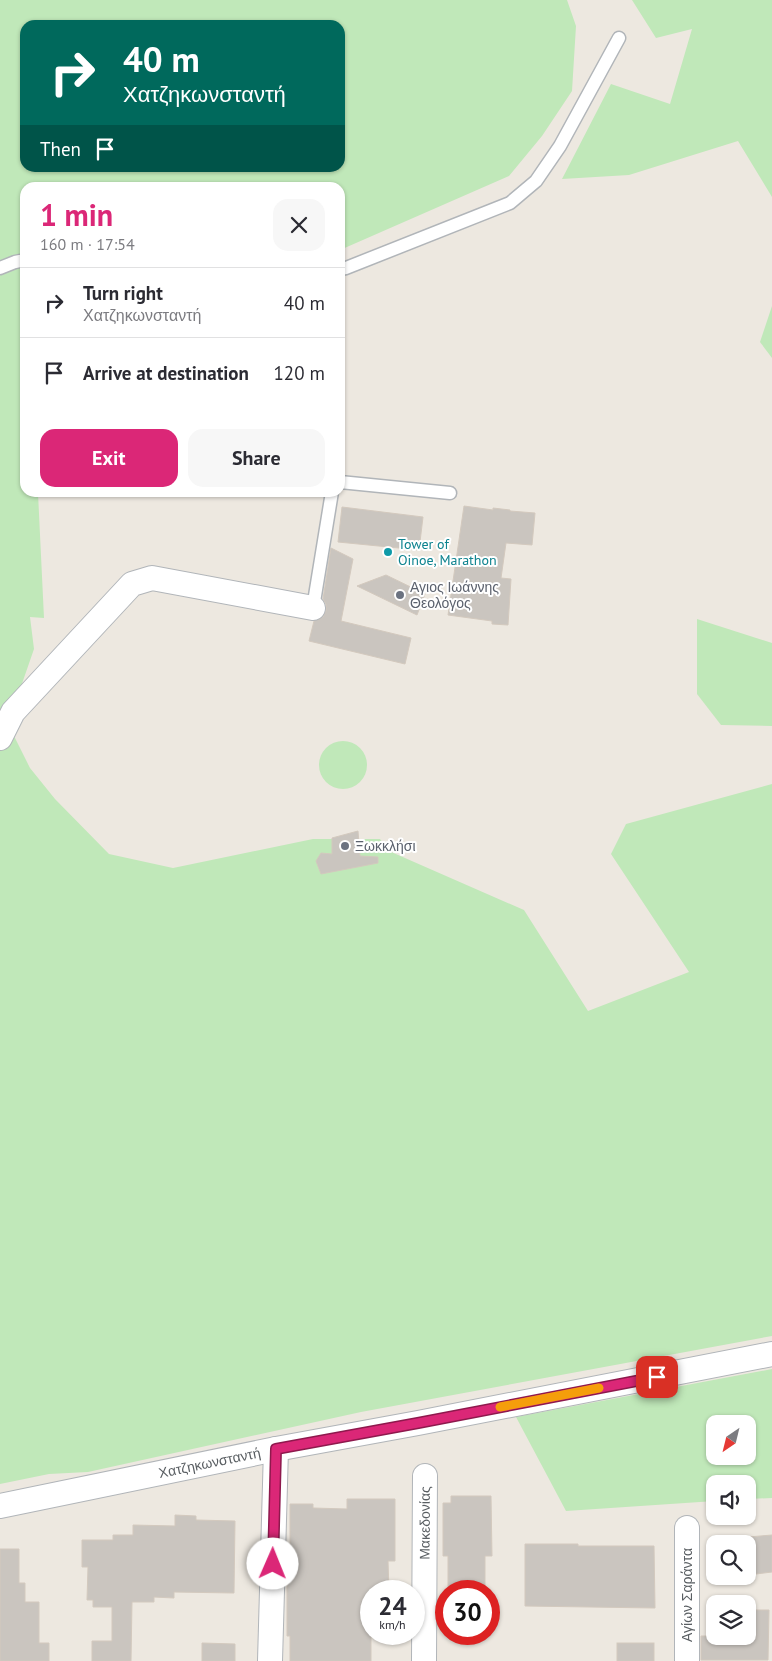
<!DOCTYPE html>
<html lang="en">
<head>
<meta charset="utf-8">
<style>
	:root { --surface:#fff; --page:#f7f7f7; --text:#2b2b33; --muted:#7c7c81; --line:#e1e1e2; --accent:#db2777 }
	body { margin:0; font-family:"PT Sans",sans-serif; background:var(--page); color:var(--text); height:100vh; display:flex; flex-direction:column; font-size:19px; white-space:nowrap }
	* { box-sizing:border-box; margin:0 }
	p { font-size:16px; color:var(--muted) }
	.icon { flex:none; width:28px; height:28px; fill:none; stroke:currentColor; stroke-width:2; stroke-linecap:round; stroke-linejoin:round }
	.map { position:relative; flex:1; overflow:hidden }
	.panel { position:absolute; left:20px; top:182px; width:325px; height:315px; display:flex; flex-direction:column; background:var(--surface); border-radius:15px; box-shadow:0 1px 4px #0004 }
	.panel>* { flex:none }
	.guide { position:absolute; left:20px; top:20px; width:325px; height:152px; border-radius:15px; box-shadow:0 1px 4px #0004; background:#00695c; color:#fff; overflow:hidden }
	.needle { width:32px; rotate:215deg }
	.controls { position:absolute; left:706px; top:1415px; display:grid; gap:10px }
	.controls a { display:grid; place-items:center; width:50px; height:50px; border-radius:10px; background:var(--surface); box-shadow:0 1px 4px #0004; font-size:25px }
	.speed { position:absolute; left:360px; top:1580px; display:flex; gap:10px; font-size:25px; font-weight:700; text-align:center }
	.speed>* { display:grid; place-content:center; width:65px; height:65px; border-radius:50%; background:var(--surface); box-shadow:0 1px 4px #0004; line-height:1 }
	.speed small { font-size:12px; font-weight:400 }
	.speed .limit { border:8px solid #d22; background:#fff; color:#111 }
	.pin { position:absolute; display:grid; place-items:center; width:42px; height:42px; color:#fff; margin:-21px; border-radius:10px; box-shadow:0 2px 8px #0006 }
	.me { position:absolute; width:55px; margin:-28px; rotate:1deg; stroke-linejoin:round; filter:drop-shadow(0 0 4px #0008) }
	.turn { display:flex; align-items:center; gap:18px; height:105px; padding:0 20px; font-size:22px }
	.turn .icon { width:65px; height:65px; stroke-width:2.5 }
	.turn b { display:block; font-size:35px; line-height:42px }
	.then { display:flex; align-items:center; height:48px; padding:0 20px; background:#0003; gap:10px; font-size:19px }
	.round { display:grid; place-items:center; flex:none; width:52px; height:52px; border-radius:15px; background:var(--page) }
	.head { display:flex; align-items:center; justify-content:space-between; height:85px; padding:0 20px }
	h1 { font-size:30px; font-weight:600; line-height:38px; color:var(--accent) }
	.primary-button { display:flex; gap:10px; margin-top:auto; padding:10px 20px }
	.primary-button a { flex:1; height:58px; border-radius:15px; background:var(--accent); color:#fff; font-size:20px; font-weight:600; line-height:58px; text-align:center }
	.primary-button a+a { background:var(--page); color:var(--text) }
	ul { padding:0; list-style:none }
	li { display:flex; align-items:center; gap:15px; height:70px; padding:0 20px; border-top:1px solid var(--line) }
	li div { flex:1 }
	li b { display:block; font-size:19px }
	li em { font-style:normal }
	.map>svg:first-child { display:block }
	.green { fill:#c0e8b9; fill-rule:evenodd }
	.building { fill:#cac5bf; stroke:#d3c9be }
	.lines { fill:none; stroke-linecap:round; stroke-linejoin:round }
	.lane-casing { stroke:#b1b5b9; stroke-width:15 }
	.street-casing { stroke:#b1b5b9; stroke-width:26 }
	.lane { stroke:#fff; stroke-width:12 }
	.street { stroke:#fff; stroke-width:24 }
	.route-casing { stroke:#8e194d; stroke-width:12 }
	.route { stroke:#db2777; stroke-width:9 }
	.slow { stroke:#f59e0b; stroke-width:9 }
	.culture-dot { fill:#0f9aa8; stroke:#fff; stroke-width:2 }
	.worship-dot { fill:#6b7280; stroke:#fff; stroke-width:2 }
	.labels { text-anchor:middle; stroke-width:4; stroke-linejoin:round; paint-order:stroke }
	.culture-label { font-size:14px; fill:#0d838f; stroke:#fff; text-anchor:start }
	.worship-label { font-size:14px; fill:#5b616d; stroke:#fff; text-anchor:start }
	.street-label { font-size:14px; fill:#595e62; stroke:#fff }
</style>
</head>
<body>
<div class="map">
<svg width="772" height="1661" viewBox="0 0 772 1661">
	<rect width="100%" height="100%" fill="#ede8e0"/>
	<!-- green -->
	<g class="green">
		<path d="M0 0H567L576 26 572 91 542 136 509 176 340 250V188H25V492L38 493 44 618 30 617 34 649 8 724 30 768 55 799 109 854 173 868 313 839H380L389 851 524 910 588 1011 689 972 611 854 626 824 772 784V1336L361 1412 88 1472 49 1474 0 1484ZM25 25H340V168H25Z"/>
		<polygon points="632,0 772,0 772,197 738,141 629,175 562,179 611,84 670,104 692,29 656,38"/>
		<polygon points="772,306 772,358 760,342"/>
		<polygon points="697,619 772,643 772,726 721,725 697,694"/>
		<circle cx="343" cy="765" r="24"/>
		<path d="M772 1369V1498L748 1499V1484H715V1501L566 1511 516 1417ZM715 1424H748V1456H715Z"/>
	</g>
	<!-- building -->
	<g class="building">
		<polygon points="464,506 493,510 493,508 510,510 510,511 535,513 532,545 506,543 501,578 511,579 508,625 492,624 492,621 448,615"/>
		<polygon points="342,507 423,517 419,550 338,542"/>
		<polygon points="331,548 353,559 341,621 411,638 405,664 309,641 314,621 323,617 326,611 326,604 323,599"/>
		<polygon points="386,575 425,594 417,615 357,586"/>
		<polygon points="358,831 360,856 378,857 378,863 321,874 316,861 321,853 332,854 332,838"/>
		<polygon points="451,1496 491,1496 492,1556 485,1556 485,1591 448,1591 448,1556 443,1556 443,1503 451,1503"/>
		<polygon points="347,1499 395,1499 395,1561 388,1561 389,1591 371,1591 371,1661 290,1661 290,1636 287,1636 287,1574 290,1574 290,1504 313,1504 313,1508 347,1509"/>
		<polygon points="175,1515 196,1516 196,1520 235,1521 234,1593 174,1592 174,1598 154,1597 154,1602 132,1602 131,1661 92,1661 92,1641 112,1641 112,1607 93,1607 93,1600 87,1600 88,1567 82,1567 82,1540 113,1540 113,1535 133,1535 133,1525 175,1526"/>
		<polygon points="772,1535 772,1572 748,1575 748,1537"/>
		<polygon points="525,1544 578,1544 578,1546 654,1546 655,1608 525,1606"/>
		<polygon points="0,1549 19,1549 19,1583 25,1583 25,1602 39,1602 39,1643 49,1643 49,1661 0,1661"/>
		<polygon points="748,1610 769,1610 768,1660 701,1660 701,1636 748,1636"/>
		<polygon points="202,1643 235,1644 235,1661 202,1661"/>
		<rect x="617" y="1643" width="37" height="18"/>
	</g>
	<g class="lines">
		<defs>
			<g id="lane">
				<polyline points="0,268 15,262 25,260"/>
				<polyline points="340,269 346,268 510,203 536,181 560,146 619,38"/>
				<polyline points="340,482 450,493"/>
				<polyline points="313,608 332,492"/>
			</g>
			<g id="street">
				<polyline points="0,738 13,712 132,584 152,578 313,608"/>
				<path id="s1" d="M0 1506 276 1449 418 1423 772 1354"/>
				<polyline points="687,1528 687,1661"/>
				<polyline points="270,1661 276,1449"/>
				<path id="s2" d="M424 1661 425 1476"/>
			</g>
		</defs>
		<!-- lane casing -->
		<use href="#lane" class="lane-casing"/>
		<!-- street casing -->
		<use href="#street" class="street-casing"/>
		<!-- lane -->
		<use href="#lane" class="lane"/>
		<!-- street -->
		<use href="#street" class="street"/>
	</g>
	<g class="lines">
		<defs>
			<polyline id="route" points="273,1564 276,1449 418,1423 657,1377"/>
		</defs>
		<!-- route casing -->
		<use href="#route" class="route-casing"/>
		<!-- route -->
		<use href="#route" class="route"/>
		<!-- slow -->
		<polyline class="slow" points="500,1407 599,1388"/>
	</g>
	<!-- markers -->
	<circle class="culture-dot" cx="388" cy="552" r="5"/>
	<g class="worship-dot">
		<circle cx="400" cy="595" r="5"/>
		<circle cx="345" cy="846" r="5"/>
	</g>
	<g class="labels">
		<!-- culture labels -->
		<g class="culture-label">
			<text x="398" y="549">Tower of<tspan x="398" dy="16">Oinoe, Marathon</tspan></text>
		</g>
		<!-- worship labels -->
		<g class="worship-label">
			<text x="410" y="592">Αγιος Ιωάννης<tspan x="410" dy="16">Θεολόγος</tspan></text>
			<text x="355" y="851">Ξωκκλήσι</text>
		</g>
		<!-- street labels -->
		<g class="street-label">
			<text dy="5" stroke="none"><textPath href="#s1" startOffset="214">Χατζηκωνσταντή</textPath></text>
			<text dy="5" stroke="none"><textPath href="#s2" startOffset="138">Μακεδονίας</textPath></text>
			<text transform="translate(687 1595) rotate(-90)" y="5">Αγίων Σαράντα</text>
		</g>
	</g>
</svg>
<div class="controls">
<a><svg class="needle" viewBox="-14 -14 28 28"><path d="M0-13l5 13h-10z" fill="#e53935"/><path d="M0 13l5-13h-10z" fill="#7c7c81"/></svg></a>
<a><svg class="icon" aria-label="sound" viewBox="0 0 24 24"><path d="M4 9h4l5-4v14l-5-4H4zM17 9q2 3 0 6"/></svg></a>
<a><svg class="icon" aria-label="search" viewBox="0 0 24 24"><circle cx="10" cy="10" r="6"/><path d="M15 15l6 6"/></svg></a>
<a><svg class="icon" aria-label="layers" viewBox="0 0 24 24"><path d="M12 4l9 5-9 5-9-5zM3 14l9 5 9-5"/></svg></a>
</div>
<div class="speed"><div>24<small>km/h</small></div><div class="limit">30</div></div>
<div class="pin" style="left:657px;top:1377px;background:#d93025"><svg class="icon" aria-label="arrive" viewBox="0 0 24 24"><path d="M6 21V4h12l-3 4 3 4H6"/></svg></div>
<svg class="me" style="left:273px;top:1564px" viewBox="-20 -20 40 40"><circle r="19" fill="#fff"/><path d="M0-13L10 11 0 6-10 11z" fill="#db2777"/></svg>
<div class="guide">
<div class="turn"><svg class="icon" aria-label="right" viewBox="0 0 24 24"><path d="M7 20v-9h11M14 6l5 5-5 5"/></svg><div><b>40 m</b>Χατζηκωνσταντή</div></div>
<div class="then">Then<svg class="icon" aria-label="arrive" viewBox="0 0 24 24"><path d="M6 21V4h12l-3 4 3 4H6"/></svg></div>
</div>
<section class="panel">
<div class="head"><div><h1>1 min</h1><p>160 m · 17:54</p></div><a class="round"><svg class="icon" aria-label="close" viewBox="0 0 24 24"><path d="M6 6l12 12M18 6L6 18"/></svg></a></div>
<ul>
<li><svg class="icon" aria-label="right" viewBox="0 0 24 24"><path d="M7 20v-9h11M14 6l5 5-5 5"/></svg><div><b>Turn right</b><p>Χατζηκωνσταντή</p></div><em>40 m</em></li>
<li><svg class="icon" aria-label="arrive" viewBox="0 0 24 24"><path d="M6 21V4h12l-3 4 3 4H6"/></svg><div><b>Arrive at destination</b></div><em>120 m</em></li>
</ul>
<div class="primary-button"><a>Exit</a><a>Share</a></div>
</section>
</div>
</body>
</html>
